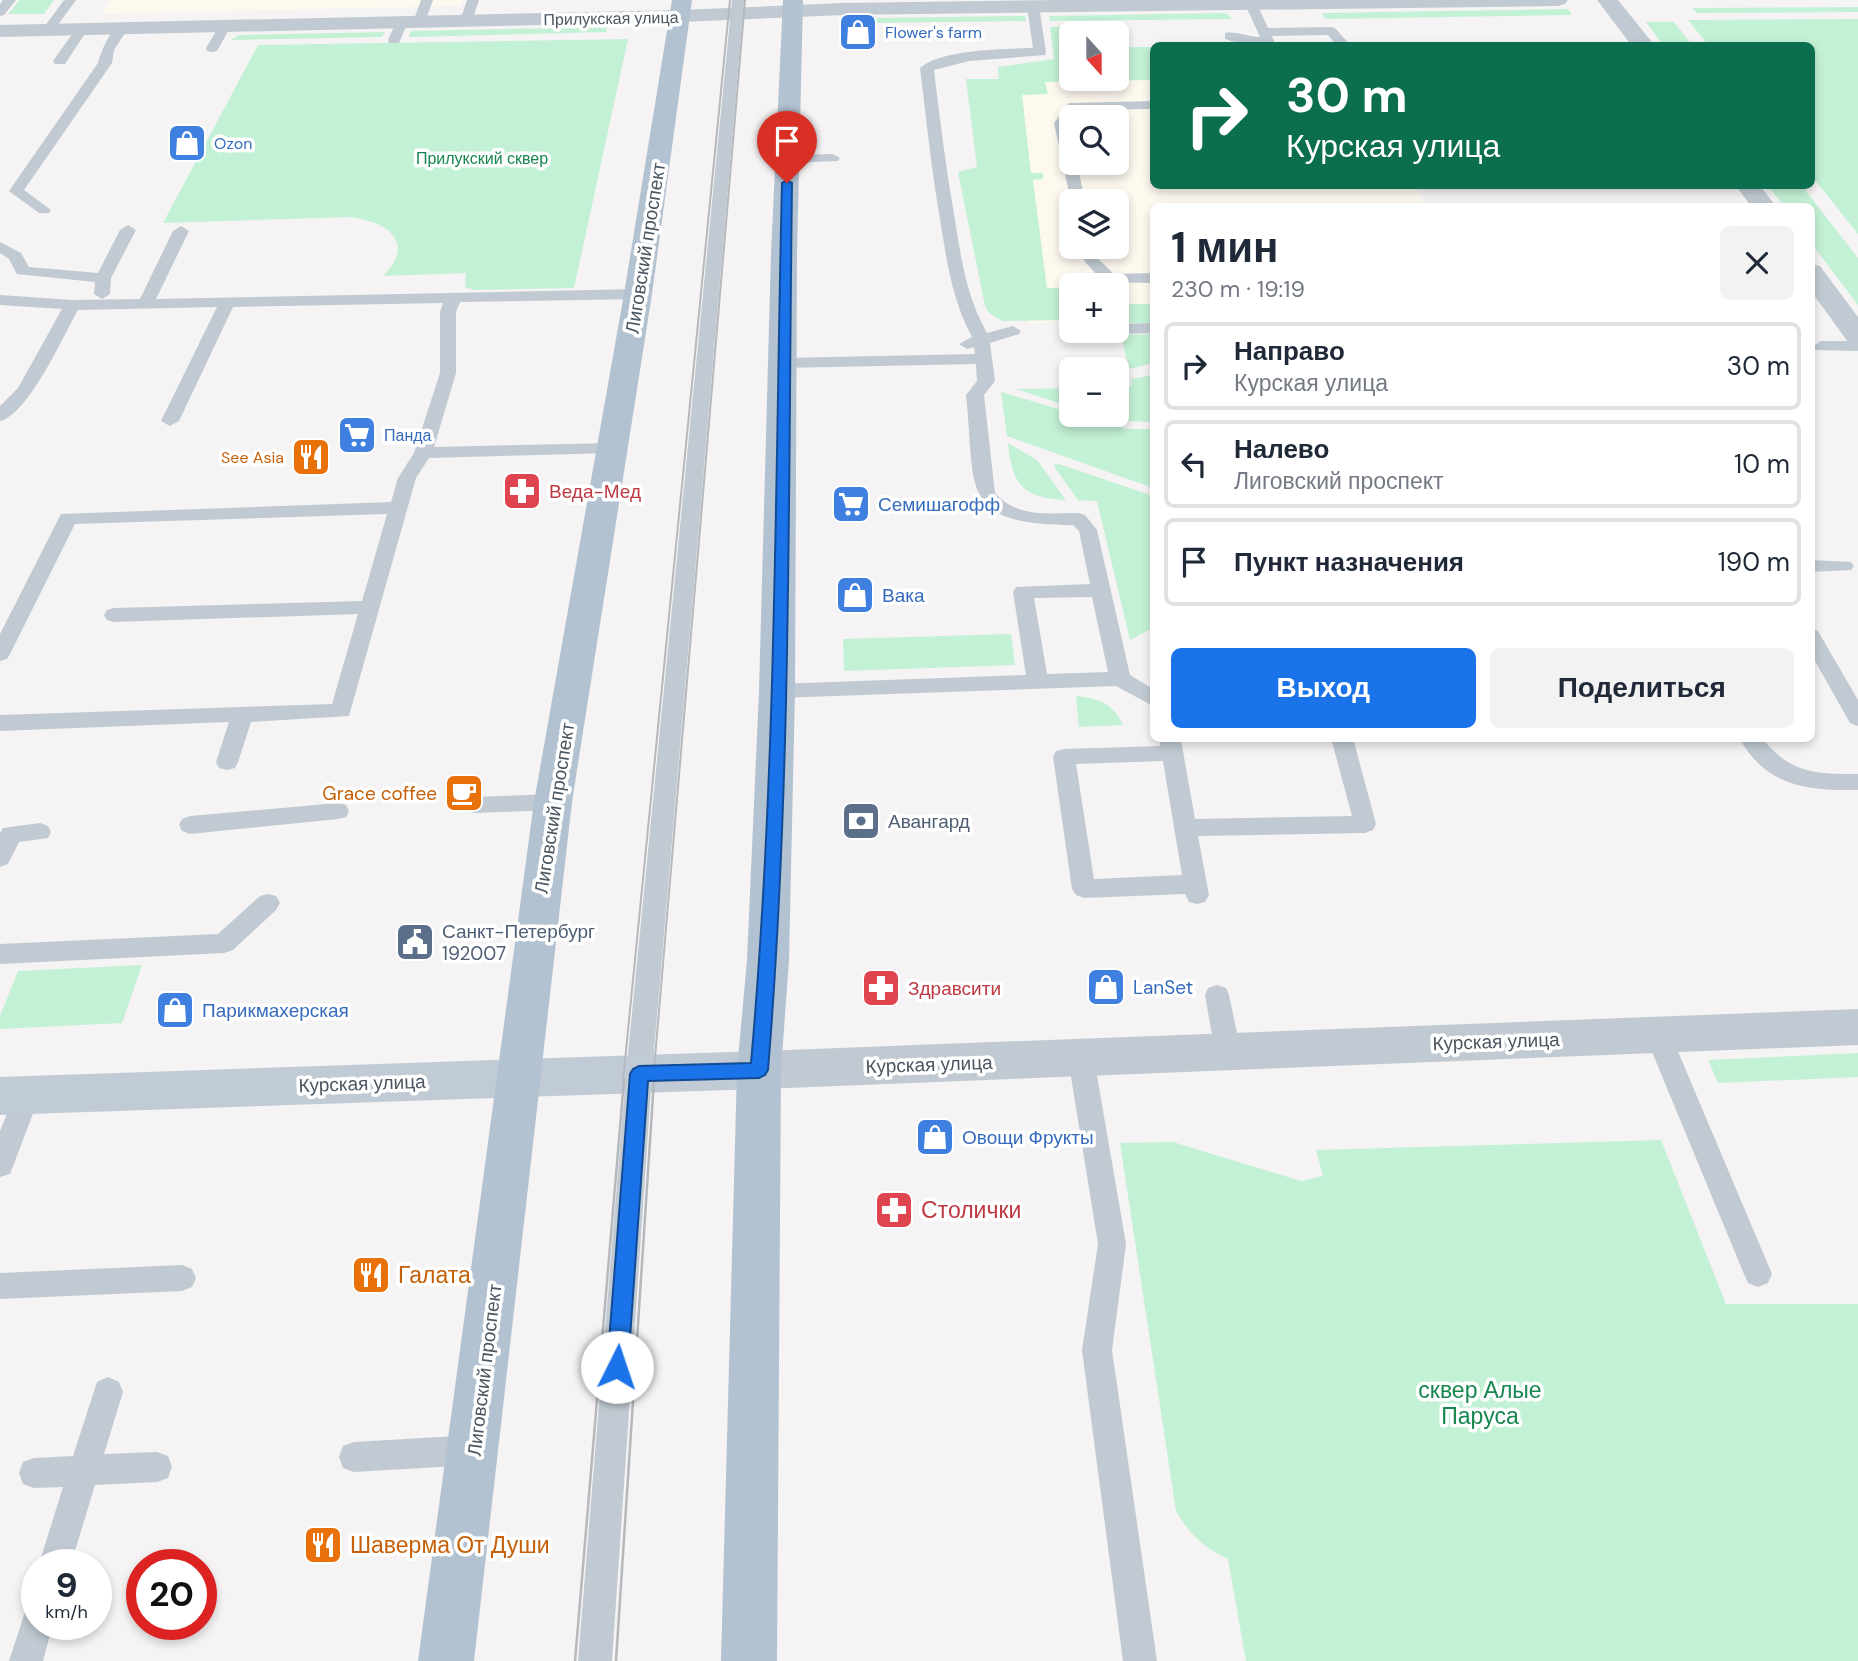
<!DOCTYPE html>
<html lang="ru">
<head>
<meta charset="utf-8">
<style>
	:root { --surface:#fff; --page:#f2f2f3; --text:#1f2937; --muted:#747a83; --line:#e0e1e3; --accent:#1a73e8 }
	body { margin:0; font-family:"DM Sans",sans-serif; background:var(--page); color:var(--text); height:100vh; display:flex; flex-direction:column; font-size:26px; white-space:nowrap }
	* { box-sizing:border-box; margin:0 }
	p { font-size:23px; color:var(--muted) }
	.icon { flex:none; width:38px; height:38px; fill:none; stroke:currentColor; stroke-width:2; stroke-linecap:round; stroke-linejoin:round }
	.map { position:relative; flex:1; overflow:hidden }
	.details { position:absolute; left:1150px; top:203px; width:665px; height:539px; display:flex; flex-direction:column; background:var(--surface); border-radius:10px; box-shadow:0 4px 10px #0003 }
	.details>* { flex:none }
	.hud { position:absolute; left:1150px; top:42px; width:665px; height:147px; border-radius:10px; box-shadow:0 4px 10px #0003; background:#0b6e4f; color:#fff; overflow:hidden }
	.needle { width:46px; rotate:159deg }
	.buttons { position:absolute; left:1059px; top:21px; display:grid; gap:14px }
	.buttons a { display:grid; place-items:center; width:70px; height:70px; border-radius:10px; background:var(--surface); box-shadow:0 4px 10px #0003; font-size:35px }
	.speed { position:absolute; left:21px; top:1549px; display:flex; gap:14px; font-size:35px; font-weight:700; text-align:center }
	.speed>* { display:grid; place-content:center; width:91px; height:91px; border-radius:50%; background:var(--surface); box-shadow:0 4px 10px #0003; line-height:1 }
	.speed small { font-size:18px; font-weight:400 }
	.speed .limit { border:10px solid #d22; background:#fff; color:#111 }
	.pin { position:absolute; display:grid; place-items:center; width:60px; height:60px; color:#fff; margin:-72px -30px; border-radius:50% 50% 50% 0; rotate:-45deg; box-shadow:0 0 7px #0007 }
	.pin .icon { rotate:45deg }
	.me { position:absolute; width:77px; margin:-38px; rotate:4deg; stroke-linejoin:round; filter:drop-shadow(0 0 5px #0008) }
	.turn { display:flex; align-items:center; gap:24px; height:147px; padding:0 21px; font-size:32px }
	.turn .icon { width:91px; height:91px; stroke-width:2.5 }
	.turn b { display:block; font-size:49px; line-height:60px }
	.round { display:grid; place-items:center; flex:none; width:74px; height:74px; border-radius:10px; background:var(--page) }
	.overview { display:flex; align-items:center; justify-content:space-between; height:119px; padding:0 21px }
	h1 { font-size:42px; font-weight:700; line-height:52px }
	.button { display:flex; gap:14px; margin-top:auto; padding:14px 21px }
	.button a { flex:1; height:80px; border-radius:10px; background:var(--accent); color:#fff; font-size:28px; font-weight:700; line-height:80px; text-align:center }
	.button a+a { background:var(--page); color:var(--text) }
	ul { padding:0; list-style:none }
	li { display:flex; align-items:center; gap:21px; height:88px; margin:0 14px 10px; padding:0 7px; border:4px solid var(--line); border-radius:10px }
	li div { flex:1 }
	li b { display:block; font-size:26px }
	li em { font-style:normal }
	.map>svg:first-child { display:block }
	.commercial { fill:#fdf9ef; fill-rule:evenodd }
	.green { fill:#c3f1d5 }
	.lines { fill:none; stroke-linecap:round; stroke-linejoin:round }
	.lane { fill:#c1cad2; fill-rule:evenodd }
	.street { fill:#c1cad2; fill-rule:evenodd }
	.secondary { fill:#c1cbd6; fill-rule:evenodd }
	.primary { fill:#b3c2d1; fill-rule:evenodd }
	.tram-far1 { stroke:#b5b8bd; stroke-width:2 }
	.tram { stroke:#b5b8bd; stroke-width:2.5 }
	.route { fill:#1a73e8; stroke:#114b97; stroke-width:2 }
	.labels { text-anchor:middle; stroke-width:7; stroke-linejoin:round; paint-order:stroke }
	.far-street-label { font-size:16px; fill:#4a5661; stroke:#fff }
	.far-shop-label { font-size:16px; fill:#366cbe; stroke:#fff; text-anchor:start }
	.far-park-label { font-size:16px; fill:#17864f; stroke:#fff }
	.far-food-label { font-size:16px; fill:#c56008; stroke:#fff; text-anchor:end }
	.street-label { font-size:19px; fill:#4a5661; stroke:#fff }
	.health-label { font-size:19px; fill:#be3a42; stroke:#fff; text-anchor:start }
	.shop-label { font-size:19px; fill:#366cbe; stroke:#fff; text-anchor:start }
	.food-label { font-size:19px; fill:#c56008; stroke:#fff; text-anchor:end }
	.service-label { font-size:19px; fill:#4e5e75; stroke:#fff; text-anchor:start }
	.near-health-label { font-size:23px; fill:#be3a42; stroke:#fff; text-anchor:start }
	.near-food-label { font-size:23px; fill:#c56008; stroke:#fff; text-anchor:start }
	.near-park-label { font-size:23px; fill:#17864f; stroke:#fff }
</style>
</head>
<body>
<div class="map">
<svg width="1858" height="1661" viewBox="0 0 1858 1661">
	<rect width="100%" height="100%" fill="#f5f3f3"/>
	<!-- commercial -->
	<g class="commercial">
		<polygon points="111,0 463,0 461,6 102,14"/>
		<path d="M1153 57V186H1415L1426 206H1153V320L1117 321 1116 285H1071V322L1028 323 999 67 1071 79H1116ZM1071 117H1116V163H1071ZM1071 201H1116V247H1071Z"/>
	</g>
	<!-- green -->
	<g class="green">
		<polygon points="20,0 54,0 44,14 8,14"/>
		<polygon points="1858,7 1858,12 1697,13 1692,8"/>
		<polygon points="1568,9 1572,15 1325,19 1322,13"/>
		<polygon points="1225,13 1233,19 1050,21 1049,16"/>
		<polygon points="1025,16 1026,21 872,23 872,18"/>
		<polygon points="1858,19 1858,234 1811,175 1811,46 1708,45 1688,20"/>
		<polygon points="1646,22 1674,22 1692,45 1663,45"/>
		<polygon points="607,27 606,32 409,37 411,31"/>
		<polygon points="1050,27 1073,27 1071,47 1057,48 1071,48 1071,79 1116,79 1117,47 1153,47 1153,80 1045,82 1048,94 1022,95 1031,173 1043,173 1043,179 1033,180 1047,288 1071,288 1071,320 1002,321 989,313 985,306 958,172 977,167 966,79 999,79 998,67 1054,59"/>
		<polygon points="385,32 382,37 231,40 239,35"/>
		<path d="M628 39 574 288 475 290 465 287 466 273 383 276C417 242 387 222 351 217L163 223 258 45Z"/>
		<polygon points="1768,186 1802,186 1858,258 1858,305 1811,243 1811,206 1784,206"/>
		<polygon points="1117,304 1153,304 1153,323 1118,323"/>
		<polygon points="1153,334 1153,363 1129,369 1121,335"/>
		<polygon points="1153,375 1153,422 1124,421 1096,415 1116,415 1117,387 1132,386 1131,379"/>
		<polygon points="1071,388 1071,407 1016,389"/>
		<polygon points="1001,392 1126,429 1153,429 1153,488 1007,436"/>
		<path d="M1008 443 1037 460 1066 500C1023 498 1012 485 1008 443Z"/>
		<polygon points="1059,464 1153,496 1153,628 1130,640 1097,501 1078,500 1055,468 1054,465"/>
		<polygon points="1011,634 1015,665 844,671 843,639"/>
		<path d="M1076 696C1099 699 1112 702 1123 725L1079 727Z"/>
		<polygon points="142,965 122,1023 0,1029 0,1016 18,971"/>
		<polygon points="1858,1053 1858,1077 1718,1083 1708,1060"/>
		<path d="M1661 1140 1726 1304H1858V1661H1246L1228 1559C1204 1548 1189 1534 1176 1511L1120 1143 1173 1142 1301 1181 1323 1176 1316 1150Z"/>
	</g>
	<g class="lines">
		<!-- lane -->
		<g class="lane">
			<polygon points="3,0 16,0 4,15 0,16 0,4"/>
			<polygon points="64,0 76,0 52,33 44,33 42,30"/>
			<polygon points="421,0 433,0 425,22 419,26 413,22"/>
			<polygon points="467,0 479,0 472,21 466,25 460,21"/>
			<polygon points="732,0 744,0 652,1074 612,1661 578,1661 626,1074"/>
			<path d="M1251 0 1257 4 1268 28 1331 27 1335 28 1351 46H1337L1328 35 1272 36 1276 46 1244 45 1225 39V33C1236 31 1249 37 1260 37L1245 4Z"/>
			<path d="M1033 2 1039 6 1046 52 1045 55 969 61 934 70C940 120 946 170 955 220 961 259 967 298 987 333L1013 326 1021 331 1019 334 990 343 995 381 984 395 995 493C1017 518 1048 513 1078 513L1085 515 1097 530 1130 675 1153 689V706L1116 686 777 698 770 696 767 691 770 686 777 684 1026 675 1013 592 1016 587 1090 584 1079 531 1073 525C958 524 976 491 966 395L977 381 976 364 782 368 774 363 782 358 975 354 974 347 967 349 959 344 972 337C951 298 946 256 939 213 931 165 926 117 920 68 942 49 1004 49 1033 48L1027 6ZM1092 597 1108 672 1047 674 1034 598Z"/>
			<polygon points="402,18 408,22 399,43 389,43 388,40 396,22"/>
			<polygon points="225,22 231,26 217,51 212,52 207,51 206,48 221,23"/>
			<path d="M122 24 128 28 114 50 112 63 24 190 51 210 49 213H39L9 191 98 63C102 50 109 30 122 24Z"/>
			<polygon points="82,25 88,29 67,61 65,64 55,64 53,61 78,26"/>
			<polygon points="1153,101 1153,109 1078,110 1068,123 1071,163 1077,163 1085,201 1071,202 1054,123 1069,103"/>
			<polygon points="833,154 840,158 838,161 788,163 781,159 788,155"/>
			<polygon points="128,225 136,230 111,278 110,294 102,299 94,294 95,282 17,274 9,259 0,253 0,242 21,253 29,267 98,273 120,230"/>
			<path d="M181 226 189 231 156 299 638 289 646 294 638 299 460 302 456 312V373L434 447 614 443 623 448 614 453 429 458 416 478 349 716 251 722 238 762 235 768 227 770 219 768 216 762 229 722 0 731V715L332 704 358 614 114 622 107 620 104 615 107 610 114 608 362 601 387 514 75 524 10 654 7 659 0 661V634L61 514 391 502 398 478 414 453 440 373V312L443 303 233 307 179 421 170 426 161 421 217 307 78 310C63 336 29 414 0 421V406L18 388 62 309 0 305V295L72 300 140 299 173 231Z"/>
			<polygon points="1079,247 1095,247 1097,258 1114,274 1153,273 1153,283 1104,282 1085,262"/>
			<polygon points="1153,323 1153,333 1117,334 1110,331 1116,331 1117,324"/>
			<polygon points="1821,341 1858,341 1858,351 1815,350 1813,346"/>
			<polygon points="1811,560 1851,562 1854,566 1851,570 1811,572"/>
			<polygon points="1811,629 1818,631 1858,700 1858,726 1850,723 1811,654"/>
			<path d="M1160 738 1181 740 1195 819 1352 816 1331 738H1353L1376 824 1373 830 1365 833 1198 836 1209 895 1205 902 1197 904 1189 902 1185 894 1084 898 1076 895 1072 889 1053 757 1056 751 1064 749 1160 746ZM1163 761 1182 875 1094 879 1076 764Z"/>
			<path d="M1739 738H1762C1791 774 1815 774 1858 774V790C1807 791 1767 787 1739 738Z"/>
			<polygon points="553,794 561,796 564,802 561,808 553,810 474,813 466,811 463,805 466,799 474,797"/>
			<polygon points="338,803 346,805 349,811 346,817 338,819 190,834 182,831 179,825 182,819 190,816"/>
			<polygon points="40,823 48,826 51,832 48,838 19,842 8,864 0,867 0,833 3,828"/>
			<polygon points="268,894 276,896 280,903 276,910 233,950 224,953 0,964 0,944 218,934 260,896"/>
			<polygon points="1217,985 1226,988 1229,995 1241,1052 1237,1060 1228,1063 1219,1060 1215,1052 1205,995 1208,988"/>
			<polygon points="1658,1024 1667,1027 1671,1035 1772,1274 1768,1283 1758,1287 1748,1283 1744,1274 1645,1035 1649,1027"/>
			<polygon points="1081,1047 1090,1050 1094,1058 1126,1244 1112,1350 1157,1661 1123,1661 1082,1350 1098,1244 1068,1058 1072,1050"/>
			<polygon points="27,1084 36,1087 40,1095 10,1174 0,1177 0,1131 18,1087"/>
			<polygon points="182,1265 192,1269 196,1278 192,1287 182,1291 0,1299 0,1273"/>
			<polygon points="108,1377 119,1382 123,1392 104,1454 157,1452 168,1456 172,1467 168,1478 157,1482 95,1485 71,1564 39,1564 63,1487 34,1488 23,1484 19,1473 23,1462 34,1458 73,1456 97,1382"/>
			<polygon points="474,1435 485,1439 489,1450 485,1461 474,1465 354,1472 343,1468 339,1457 343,1446 354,1442"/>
			<polygon points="37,1608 37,1624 53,1624 43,1661 9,1661 25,1612"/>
		</g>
		<!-- street -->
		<g class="street">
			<polygon points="1060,0 1568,0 1565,4 1558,6 843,15 680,22 0,37 0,25 680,10 843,3"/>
			<polygon points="1597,0 1618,0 1655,46 1632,46"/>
			<polygon points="1736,186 1760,186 1776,206 1751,206"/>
			<polygon points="1811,264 1820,266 1858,317 1858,344 1848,342 1811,291"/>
			<polygon points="1858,1009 1858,1045 759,1089 744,1083 737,1070 744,1057 759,1051"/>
		</g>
		<!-- secondary -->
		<polygon class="secondary" points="759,1051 774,1057 781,1070 774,1083 759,1089 0,1115 0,1077"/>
		<!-- primary -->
		<g class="primary">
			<polygon points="672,0 692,0 652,294 572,802 474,1661 418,1661 534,802 624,294"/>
			<polygon points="783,0 803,0 797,253 795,691 789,960 781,1070 777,1661 721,1661 737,1070 747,960 759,691 771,253"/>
		</g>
		<!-- tram-far1 -->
		<g class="tram-far1">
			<polyline points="623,1081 730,0"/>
			<polyline points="653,1081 745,0"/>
		</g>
		<!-- tram -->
		<g class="tram">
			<polyline points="575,1661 624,1080"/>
			<polyline points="616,1661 654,1080"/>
		</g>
	</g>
	<!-- route -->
	<path class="route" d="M787 180 792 183C788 478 792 775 768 1070L765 1075 759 1078 648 1081 628 1367 625 1375 617 1378 610 1375 607 1367 630 1074 633 1069 639 1066 751 1063C777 771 775 476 782 183Z"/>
	<!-- icons -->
	<defs>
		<symbol id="shop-square" viewBox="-11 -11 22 22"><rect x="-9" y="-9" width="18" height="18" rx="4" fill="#3f7fe0" stroke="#fff"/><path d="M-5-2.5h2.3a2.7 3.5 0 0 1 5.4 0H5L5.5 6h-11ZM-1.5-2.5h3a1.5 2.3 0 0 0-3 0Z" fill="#fff"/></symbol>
		<symbol id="supermarket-square" viewBox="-11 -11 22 22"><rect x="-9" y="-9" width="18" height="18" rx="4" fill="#3f7fe0" stroke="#fff"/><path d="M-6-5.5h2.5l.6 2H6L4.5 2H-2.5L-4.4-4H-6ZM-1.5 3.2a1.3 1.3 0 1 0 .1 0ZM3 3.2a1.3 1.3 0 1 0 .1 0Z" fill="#fff"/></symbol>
		<symbol id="restaurant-square" viewBox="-11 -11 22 22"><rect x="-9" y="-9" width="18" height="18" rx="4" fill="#e8710a" stroke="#fff"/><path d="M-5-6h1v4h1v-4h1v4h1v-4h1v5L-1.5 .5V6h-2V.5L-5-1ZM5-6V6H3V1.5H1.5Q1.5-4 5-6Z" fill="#fff"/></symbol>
		<symbol id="pharmacy-square" viewBox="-11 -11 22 22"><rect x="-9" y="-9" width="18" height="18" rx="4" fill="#e0444e" stroke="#fff"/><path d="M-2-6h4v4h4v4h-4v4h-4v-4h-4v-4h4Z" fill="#fff"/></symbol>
		<symbol id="cafe-square" viewBox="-11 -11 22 22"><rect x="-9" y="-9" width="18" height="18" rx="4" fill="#e8710a" stroke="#fff"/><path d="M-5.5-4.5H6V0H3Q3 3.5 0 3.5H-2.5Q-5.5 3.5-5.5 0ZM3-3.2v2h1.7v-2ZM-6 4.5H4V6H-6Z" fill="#fff"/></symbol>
		<symbol id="bank-square" viewBox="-11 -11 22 22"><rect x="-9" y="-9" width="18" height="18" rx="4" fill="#5c6f8a" stroke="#fff"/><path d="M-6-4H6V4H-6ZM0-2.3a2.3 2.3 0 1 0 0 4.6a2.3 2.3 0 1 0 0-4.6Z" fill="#fff"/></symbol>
		<symbol id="civic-square" viewBox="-11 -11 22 22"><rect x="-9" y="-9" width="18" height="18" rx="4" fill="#5c6f8a" stroke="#fff"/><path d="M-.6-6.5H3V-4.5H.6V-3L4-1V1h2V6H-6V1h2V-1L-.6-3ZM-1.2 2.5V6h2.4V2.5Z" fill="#fff"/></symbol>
	</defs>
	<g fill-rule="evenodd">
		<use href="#shop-square" x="836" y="10" width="44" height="44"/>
		<use href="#shop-square" x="165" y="121" width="44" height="44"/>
		<use href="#supermarket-square" x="335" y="413" width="44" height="44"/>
		<use href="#restaurant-square" x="289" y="435" width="44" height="44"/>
		<use href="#pharmacy-square" x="500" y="469" width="44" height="44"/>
		<use href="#supermarket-square" x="829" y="482" width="44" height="44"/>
		<use href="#shop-square" x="833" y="573" width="44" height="44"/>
		<use href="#cafe-square" x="442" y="771" width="44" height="44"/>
		<use href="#bank-square" x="839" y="799" width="44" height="44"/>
		<use href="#civic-square" x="393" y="920" width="44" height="44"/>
		<use href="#shop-square" x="1084" y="965" width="44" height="44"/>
		<use href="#pharmacy-square" x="859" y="966" width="44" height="44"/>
		<use href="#shop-square" x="153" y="988" width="44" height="44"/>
		<use href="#shop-square" x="913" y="1115" width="44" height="44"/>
		<use href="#pharmacy-square" x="872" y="1188" width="44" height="44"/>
		<use href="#restaurant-square" x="349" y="1253" width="44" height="44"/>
		<use href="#restaurant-square" x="301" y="1523" width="44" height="44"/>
	</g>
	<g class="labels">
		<!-- far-street labels -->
		<g class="far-street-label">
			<text transform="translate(611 18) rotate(-1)" y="6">Прилукская улица</text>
		</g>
		<!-- far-shop labels -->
		<g class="far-shop-label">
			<text x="885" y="38">Flower's farm</text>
			<text x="214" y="149">Ozon</text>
			<text x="384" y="441">Панда</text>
		</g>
		<!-- far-park labels -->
		<g class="far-park-label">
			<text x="482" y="164">Прилукский сквер</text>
		</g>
		<!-- far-food labels -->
		<g class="far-food-label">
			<text x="284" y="463">See Asia</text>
		</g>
		<!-- street labels -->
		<g class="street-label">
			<text transform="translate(645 248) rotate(-81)" y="7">Лиговский проспект</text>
			<text transform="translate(554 808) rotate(-81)" y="7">Лиговский проспект</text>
			<text transform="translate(1496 1041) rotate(-2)" y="7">Курская улица</text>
			<text transform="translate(929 1064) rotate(-2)" y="7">Курская улица</text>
			<text transform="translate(362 1083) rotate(-2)" y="7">Курская улица</text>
			<text transform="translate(484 1370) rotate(-83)" y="7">Лиговский проспект</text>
		</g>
		<!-- health labels -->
		<g class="health-label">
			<text x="549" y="498">Веда-Мед</text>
			<text x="908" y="995">Здравсити</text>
		</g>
		<!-- shop labels -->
		<g class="shop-label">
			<text x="878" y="511">Семишагофф</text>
			<text x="882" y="602">Вака</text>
			<text x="1133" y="994">LanSet</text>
			<text x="202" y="1017">Парикмахерская</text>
			<text x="962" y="1144">Овощи Фрукты</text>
		</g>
		<!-- food labels -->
		<g class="food-label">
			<text x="437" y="800">Grace coffee</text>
		</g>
		<!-- service labels -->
		<g class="service-label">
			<text x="888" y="828">Авангард</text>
			<text x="442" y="938">Санкт-Петербург<tspan x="442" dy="22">192007</tspan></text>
		</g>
		<!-- near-health labels -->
		<g class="near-health-label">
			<text x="921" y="1218">Столички</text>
		</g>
		<!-- near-food labels -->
		<g class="near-food-label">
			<text x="398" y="1283">Галата</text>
			<text x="350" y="1553">Шаверма От Души</text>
		</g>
		<!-- near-park labels -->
		<g class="near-park-label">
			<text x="1480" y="1398">сквер Алые<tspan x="1480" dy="26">Паруса</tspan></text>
		</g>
	</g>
</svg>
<div class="buttons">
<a><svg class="needle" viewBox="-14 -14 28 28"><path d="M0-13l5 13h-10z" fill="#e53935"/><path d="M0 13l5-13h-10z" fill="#747a83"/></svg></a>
<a><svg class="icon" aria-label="search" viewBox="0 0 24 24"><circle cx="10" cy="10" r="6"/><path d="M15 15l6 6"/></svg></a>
<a><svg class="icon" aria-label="layers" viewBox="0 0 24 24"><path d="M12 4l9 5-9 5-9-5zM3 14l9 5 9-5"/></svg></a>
<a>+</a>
<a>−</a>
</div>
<div class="speed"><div>9<small>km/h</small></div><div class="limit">20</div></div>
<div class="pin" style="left:787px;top:183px;background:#d93025"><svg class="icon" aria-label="arrive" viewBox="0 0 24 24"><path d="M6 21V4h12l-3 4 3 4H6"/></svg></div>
<svg class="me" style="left:617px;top:1367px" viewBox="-20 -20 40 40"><circle r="19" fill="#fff"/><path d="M0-13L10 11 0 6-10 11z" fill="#1a73e8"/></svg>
<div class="hud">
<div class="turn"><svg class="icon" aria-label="right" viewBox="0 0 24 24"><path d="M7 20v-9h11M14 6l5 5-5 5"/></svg><div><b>30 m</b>Курская улица</div></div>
</div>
<section class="details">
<div class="overview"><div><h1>1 мин</h1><p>230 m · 19:19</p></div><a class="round"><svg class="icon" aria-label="close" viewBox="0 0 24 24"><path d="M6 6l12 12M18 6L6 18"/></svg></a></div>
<ul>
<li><svg class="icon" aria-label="right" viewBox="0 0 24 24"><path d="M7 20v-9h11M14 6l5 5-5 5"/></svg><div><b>Направо</b><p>Курская улица</p></div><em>30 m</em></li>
<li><svg class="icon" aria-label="left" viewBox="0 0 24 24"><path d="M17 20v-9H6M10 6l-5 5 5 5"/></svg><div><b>Налево</b><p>Лиговский проспект</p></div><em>10 m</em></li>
<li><svg class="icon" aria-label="arrive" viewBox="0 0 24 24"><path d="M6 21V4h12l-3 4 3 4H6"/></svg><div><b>Пункт назначения</b></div><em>190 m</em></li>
</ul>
<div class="button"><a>Выход</a><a>Поделиться</a></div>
</section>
</div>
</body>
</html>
